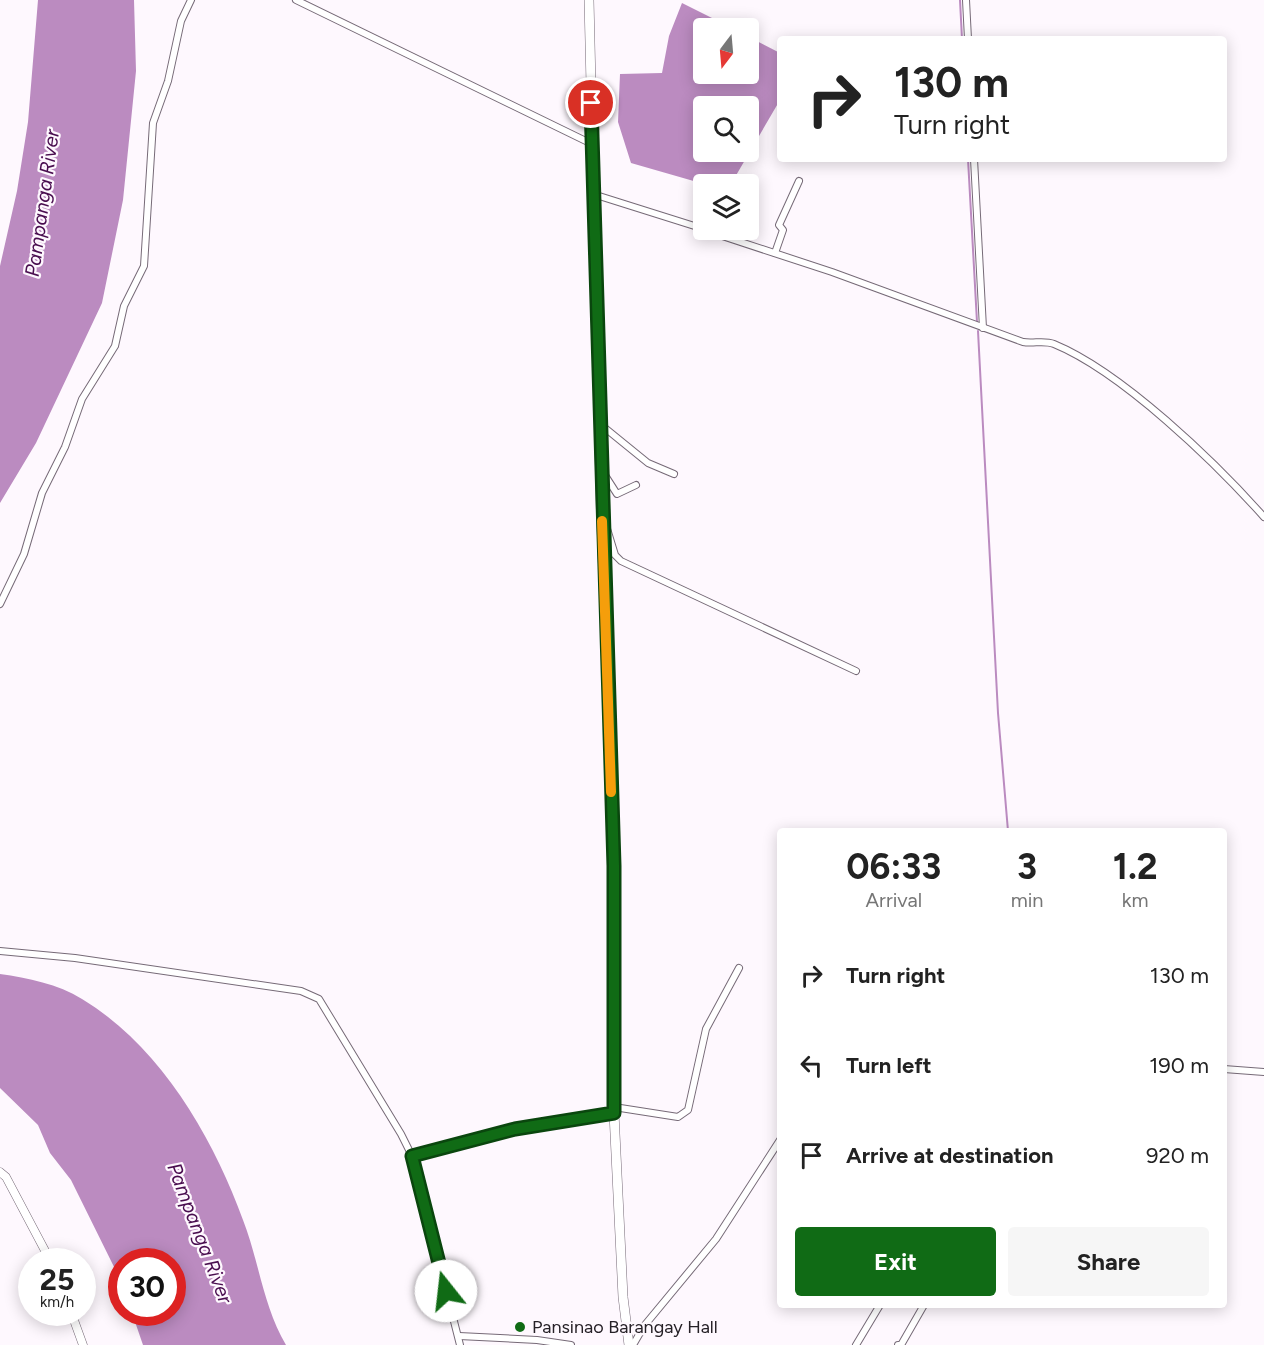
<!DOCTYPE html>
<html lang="en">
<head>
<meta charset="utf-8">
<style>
	:root { --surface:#fff; --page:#f6f6f6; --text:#222; --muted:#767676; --accent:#106b15 }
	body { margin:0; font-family:Figtree,sans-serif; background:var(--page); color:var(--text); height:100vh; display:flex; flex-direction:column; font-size:22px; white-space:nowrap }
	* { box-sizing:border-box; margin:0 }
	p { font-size:20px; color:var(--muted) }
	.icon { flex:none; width:33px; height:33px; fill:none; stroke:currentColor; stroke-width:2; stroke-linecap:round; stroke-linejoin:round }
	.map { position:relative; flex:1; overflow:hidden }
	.side { position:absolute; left:777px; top:828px; width:450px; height:480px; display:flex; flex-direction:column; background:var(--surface); border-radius:6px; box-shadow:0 3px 15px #0003 }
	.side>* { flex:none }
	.hud { position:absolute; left:777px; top:36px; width:450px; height:126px; border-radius:6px; box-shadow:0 3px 15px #0003; background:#fff; color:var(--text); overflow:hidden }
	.needle { width:39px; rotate:196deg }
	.buttons { position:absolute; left:693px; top:18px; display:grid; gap:12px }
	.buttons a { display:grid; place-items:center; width:66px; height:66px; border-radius:6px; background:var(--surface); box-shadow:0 3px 15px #0003; font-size:30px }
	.speed { position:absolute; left:18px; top:1248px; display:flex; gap:12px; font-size:30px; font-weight:700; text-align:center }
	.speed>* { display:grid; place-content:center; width:78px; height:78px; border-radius:50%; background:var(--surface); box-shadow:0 3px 15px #0003; line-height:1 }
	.speed small { font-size:15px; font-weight:400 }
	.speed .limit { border:9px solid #d22; background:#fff; color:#111 }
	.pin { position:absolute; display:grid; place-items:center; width:51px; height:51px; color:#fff; margin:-26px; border:3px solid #fff; border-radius:50%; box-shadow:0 2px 6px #0007 }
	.me { position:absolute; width:66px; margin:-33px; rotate:344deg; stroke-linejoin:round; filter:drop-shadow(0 0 4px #0008) }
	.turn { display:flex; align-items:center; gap:21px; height:126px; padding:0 18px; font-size:27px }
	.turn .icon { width:78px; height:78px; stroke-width:2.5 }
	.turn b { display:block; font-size:42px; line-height:51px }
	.eta { display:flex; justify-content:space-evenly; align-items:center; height:102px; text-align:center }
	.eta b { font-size:36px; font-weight:700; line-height:42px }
	.action { display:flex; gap:12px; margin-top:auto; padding:12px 18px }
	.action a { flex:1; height:69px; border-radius:6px; background:var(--accent); color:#fff; font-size:24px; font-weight:700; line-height:69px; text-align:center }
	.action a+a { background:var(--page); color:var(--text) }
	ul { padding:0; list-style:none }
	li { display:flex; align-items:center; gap:18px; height:90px; padding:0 18px }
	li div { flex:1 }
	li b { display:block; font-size:22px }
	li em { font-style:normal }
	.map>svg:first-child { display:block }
	.water { fill:#bb8bc0; fill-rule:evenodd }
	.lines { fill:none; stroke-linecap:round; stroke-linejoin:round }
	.stream { stroke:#bb8bc0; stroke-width:2 }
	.minor-casing { stroke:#766a77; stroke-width:8 }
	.tertiary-casing { stroke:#766a77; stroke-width:9 }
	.secondary-casing { stroke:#766a77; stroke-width:10 }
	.minor { stroke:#fff; stroke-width:6 }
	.tertiary { stroke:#fff; stroke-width:8 }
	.secondary { stroke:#fff; stroke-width:9 }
	.route-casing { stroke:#0a460e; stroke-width:15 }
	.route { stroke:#106b15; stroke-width:10 }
	.slow { stroke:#f59e0b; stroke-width:10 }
	.poi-dot { fill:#106b15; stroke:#fef8fe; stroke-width:2 }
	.labels { text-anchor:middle; stroke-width:4.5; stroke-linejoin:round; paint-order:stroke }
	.poi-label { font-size:18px; fill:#262127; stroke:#fef8fe; text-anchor:start }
	.water-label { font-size:20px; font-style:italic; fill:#490d4f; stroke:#fef8fe }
</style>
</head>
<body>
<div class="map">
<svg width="1264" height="1345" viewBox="0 0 1264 1345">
	<rect width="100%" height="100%" fill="#fef8fe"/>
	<!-- water -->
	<g class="water">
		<polygon points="38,0 134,0 136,71 123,200 102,303 36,443 0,503 0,266 17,191 28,122"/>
		<path d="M682 3 732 28H704V74H748L749 37 780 53V100L731 184H704L631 163 618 122 620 74 662 73 669 36ZM704 106H748V152H704Z"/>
		<path d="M0 974C28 978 58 984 82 999 160 1046 213 1137 243 1220 259 1261 263 1306 286 1345H143L132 1313 172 1312V1262H122L121 1281 71 1180 50 1153 38 1125 0 1088Z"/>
	</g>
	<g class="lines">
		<!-- stream -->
		<g class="stream">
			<polyline points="960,0 962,39"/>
			<polyline points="968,159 977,322"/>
			<polyline points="978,331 998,713 1008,831"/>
		</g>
		<defs>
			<g id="minor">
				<polyline points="296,0 592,144"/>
				<polyline points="966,0 968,39"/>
				<polyline points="974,159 983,328"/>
				<polyline points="596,195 704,229"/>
				<path d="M704 230 832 272 1023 342C1033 344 1044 340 1054 344 1122 372 1215 462 1264 517"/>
				<polyline points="775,253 783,230 779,225 799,181"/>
				<polyline points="600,424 648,463 674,474"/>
				<polyline points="601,469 617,494 636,485"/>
				<polyline points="604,519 615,555 621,561 856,671"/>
				<polyline points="0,604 24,554 42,493 65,447 82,399 115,346 124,306 144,266 153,123 168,81 181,21 191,0"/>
				<polyline points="0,951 75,958 301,991 319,999 401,1134 412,1156 460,1345"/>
				<polyline points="1224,1069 1264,1072"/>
				<polyline points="614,1107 678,1117 688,1110 706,1029 739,968"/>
				<polyline points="412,1156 531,1126 614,1113"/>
				<polyline points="459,1336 537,1340 571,1345"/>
				<polyline points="633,1345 644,1326 716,1239 780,1140"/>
				<polyline points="856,1345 880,1305"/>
				<polyline points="898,1345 901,1345 924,1305"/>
			</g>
			<g id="tertiary">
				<polyline points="0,1172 6,1177 51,1262"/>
				<polyline points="71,1312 83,1345"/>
			</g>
			<polyline id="secondary" points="589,0 601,509 614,866 614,1113 623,1297 629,1345"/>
		</defs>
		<!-- minor casing -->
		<use href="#minor" class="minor-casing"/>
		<!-- tertiary casing -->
		<use href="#tertiary" class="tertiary-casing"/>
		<!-- secondary casing -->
		<use href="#secondary" class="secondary-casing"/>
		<!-- minor -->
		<use href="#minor" class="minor"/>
		<!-- tertiary -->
		<use href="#tertiary" class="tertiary"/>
		<!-- secondary -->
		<use href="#secondary" class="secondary"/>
	</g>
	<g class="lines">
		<defs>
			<polyline id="route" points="446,1291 412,1156 515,1129 614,1113 614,866 591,103"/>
		</defs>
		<!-- route casing -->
		<use href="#route" class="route-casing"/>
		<!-- route -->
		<use href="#route" class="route"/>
		<!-- slow -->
		<polyline class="slow" points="602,521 611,792"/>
	</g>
	<!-- markers -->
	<circle class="poi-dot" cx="520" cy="1327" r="6"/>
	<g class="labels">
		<!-- poi labels -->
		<g class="poi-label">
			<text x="532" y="1333">Pansinao Barangay Hall</text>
		</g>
		<!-- water labels -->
		<g class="water-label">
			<text transform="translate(42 203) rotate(-82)" y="7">Pampanga River</text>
			<text transform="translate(200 1233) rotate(69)" y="7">Pampanga River</text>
		</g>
	</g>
</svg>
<div class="buttons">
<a><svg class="needle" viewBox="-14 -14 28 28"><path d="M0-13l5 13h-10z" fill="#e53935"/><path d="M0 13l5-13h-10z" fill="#767676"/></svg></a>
<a><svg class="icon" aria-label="search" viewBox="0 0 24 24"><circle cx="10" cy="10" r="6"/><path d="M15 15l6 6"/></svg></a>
<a><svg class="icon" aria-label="layers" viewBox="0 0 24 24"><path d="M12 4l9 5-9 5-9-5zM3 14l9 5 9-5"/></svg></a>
</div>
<div class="speed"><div>25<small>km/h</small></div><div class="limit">30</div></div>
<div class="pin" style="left:591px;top:103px;background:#d93025"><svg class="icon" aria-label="arrive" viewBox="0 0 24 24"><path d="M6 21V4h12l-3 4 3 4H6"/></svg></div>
<svg class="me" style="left:446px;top:1291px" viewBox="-20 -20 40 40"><circle r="19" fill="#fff"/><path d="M0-13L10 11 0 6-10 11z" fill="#106b15"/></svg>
<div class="hud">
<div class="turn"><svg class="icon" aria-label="right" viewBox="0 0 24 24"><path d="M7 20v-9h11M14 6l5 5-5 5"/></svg><div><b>130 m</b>Turn right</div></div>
</div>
<section class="side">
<div class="eta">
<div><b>06:33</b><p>Arrival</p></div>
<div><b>3</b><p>min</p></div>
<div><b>1.2</b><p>km</p></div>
</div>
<ul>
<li><svg class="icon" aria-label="right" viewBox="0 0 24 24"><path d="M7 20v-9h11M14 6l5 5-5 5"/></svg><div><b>Turn right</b></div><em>130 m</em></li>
<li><svg class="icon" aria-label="left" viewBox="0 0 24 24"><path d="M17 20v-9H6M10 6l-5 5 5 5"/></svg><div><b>Turn left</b></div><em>190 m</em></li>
<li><svg class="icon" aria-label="arrive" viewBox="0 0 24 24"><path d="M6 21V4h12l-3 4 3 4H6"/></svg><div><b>Arrive at destination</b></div><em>920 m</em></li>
</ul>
<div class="action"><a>Exit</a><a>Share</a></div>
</section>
</div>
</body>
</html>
